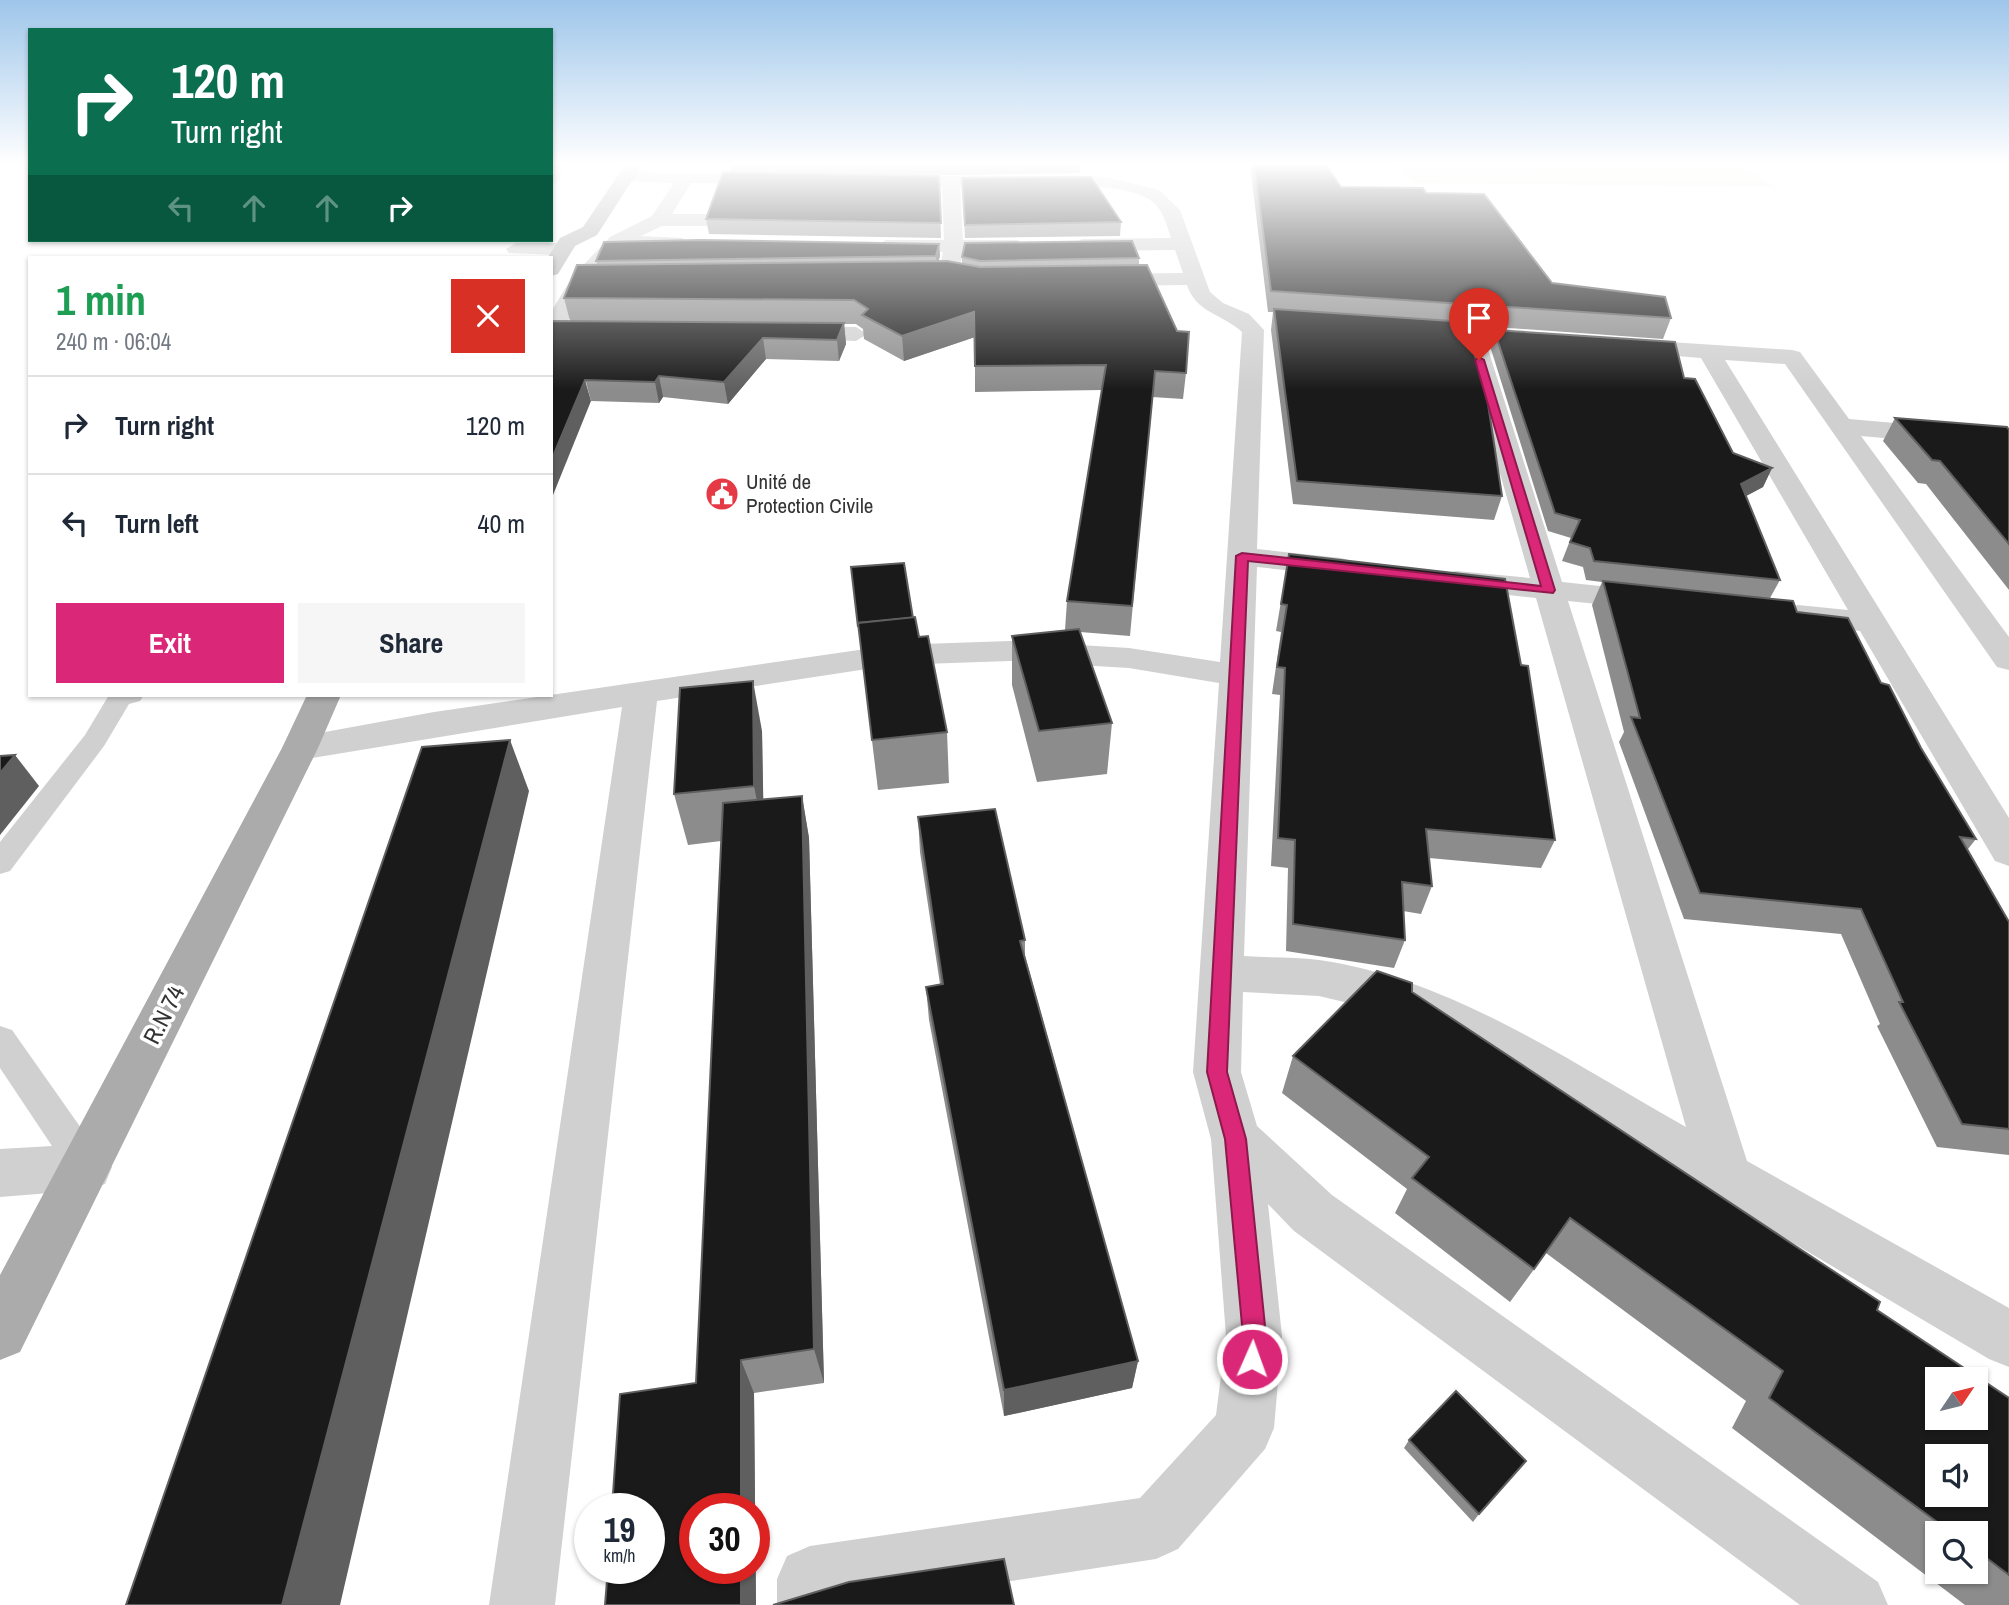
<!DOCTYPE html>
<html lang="en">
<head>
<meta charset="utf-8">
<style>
	:root { --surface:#fff; --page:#f6f6f7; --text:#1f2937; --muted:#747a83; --line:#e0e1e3; --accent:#db2777 }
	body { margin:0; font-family:"Archivo Narrow",sans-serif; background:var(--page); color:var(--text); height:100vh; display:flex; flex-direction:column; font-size:26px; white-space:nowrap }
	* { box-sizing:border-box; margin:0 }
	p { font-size:23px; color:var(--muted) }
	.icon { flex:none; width:38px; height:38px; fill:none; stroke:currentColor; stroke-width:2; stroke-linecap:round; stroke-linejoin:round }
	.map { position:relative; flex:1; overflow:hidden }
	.details { position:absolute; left:28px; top:256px; width:525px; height:441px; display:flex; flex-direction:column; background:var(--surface); border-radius:0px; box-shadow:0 2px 5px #0004 }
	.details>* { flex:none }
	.hud { position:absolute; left:28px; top:28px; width:525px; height:214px; border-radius:0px; box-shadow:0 2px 5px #0004; background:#0b6e4f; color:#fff; overflow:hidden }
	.needle { width:46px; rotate:55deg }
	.controls { position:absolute; left:1925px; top:1367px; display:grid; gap:14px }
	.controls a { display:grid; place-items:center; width:63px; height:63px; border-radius:0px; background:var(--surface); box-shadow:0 2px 5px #0004; font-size:35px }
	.speed { position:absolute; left:574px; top:1493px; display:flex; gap:14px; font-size:35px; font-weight:700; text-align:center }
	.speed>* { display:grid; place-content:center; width:91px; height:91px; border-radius:50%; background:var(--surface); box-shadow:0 2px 5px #0004; line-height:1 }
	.speed small { font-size:18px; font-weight:400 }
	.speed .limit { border:10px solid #d22; background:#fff; color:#111 }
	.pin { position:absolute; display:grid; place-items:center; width:60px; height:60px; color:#fff; margin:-72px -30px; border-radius:50% 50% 50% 0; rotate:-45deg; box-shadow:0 0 7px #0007 }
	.pin .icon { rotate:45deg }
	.me { position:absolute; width:77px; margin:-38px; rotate:2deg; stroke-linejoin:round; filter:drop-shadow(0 0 5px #0008) }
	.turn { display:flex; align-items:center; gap:24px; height:147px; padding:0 28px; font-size:32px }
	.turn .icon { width:91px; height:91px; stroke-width:2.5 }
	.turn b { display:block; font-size:49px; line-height:60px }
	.lanes { display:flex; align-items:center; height:66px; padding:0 28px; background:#0003; justify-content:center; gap:35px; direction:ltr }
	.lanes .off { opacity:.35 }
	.round { display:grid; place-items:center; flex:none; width:74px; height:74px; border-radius:0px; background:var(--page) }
	.head { display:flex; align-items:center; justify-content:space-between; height:119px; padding:0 28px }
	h1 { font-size:42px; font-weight:700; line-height:52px; color:#1e9e55 }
	.cta { display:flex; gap:14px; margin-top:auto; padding:14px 28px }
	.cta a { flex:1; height:80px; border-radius:0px; background:var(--accent); color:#fff; font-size:28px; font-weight:700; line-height:80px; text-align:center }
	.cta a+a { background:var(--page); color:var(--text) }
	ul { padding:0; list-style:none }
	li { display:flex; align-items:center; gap:21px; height:98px; padding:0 28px; border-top:2px solid var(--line) }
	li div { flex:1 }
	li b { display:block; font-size:26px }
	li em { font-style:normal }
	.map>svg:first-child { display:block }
	.green { fill:#e6ecdf }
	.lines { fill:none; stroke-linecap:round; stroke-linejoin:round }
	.service { fill:#d0d0d0; fill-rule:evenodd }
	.minor { fill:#d0d0d0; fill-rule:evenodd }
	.primary { fill:#ababab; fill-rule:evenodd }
	.wall { fill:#8c8c8c; fill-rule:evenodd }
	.shaded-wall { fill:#5f5f5f }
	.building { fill:#1a1a1a; stroke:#5f5f5f; stroke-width:2; fill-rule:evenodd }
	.route { fill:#db2777; stroke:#8e194d; stroke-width:2 }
	.labels { text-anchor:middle; stroke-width:7; stroke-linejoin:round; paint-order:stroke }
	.far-poi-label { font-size:21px; fill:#333; stroke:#fff; text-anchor:start }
	.street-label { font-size:24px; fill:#333; stroke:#fff }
</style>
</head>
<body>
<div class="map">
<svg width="2009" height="1605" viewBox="0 0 2009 1605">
	<rect width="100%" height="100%" fill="#fff"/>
	<!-- green -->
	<polygon class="green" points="1396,165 1741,165 1776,187 1413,183"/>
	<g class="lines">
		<!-- service -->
		<g class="service">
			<polygon points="109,695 144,695 140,701 129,704 104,746 10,871 0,874 0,842 85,735"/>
			<polygon points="0,1026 12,1030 100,1155 106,1167 100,1179 87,1184 74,1179 0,1068"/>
		</g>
		<!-- minor -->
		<g class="minor">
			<polygon points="551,165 562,165 560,180 551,185"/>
			<polygon points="628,172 773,174 782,179 773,184 691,183 672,214 759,214 768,220 759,226 662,226 641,236 682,238 692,244 682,250 622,247 588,284 559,338 551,340 551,312 572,277 610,237 652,216 674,183 622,181 619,177"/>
			<path d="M886 176 1106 177 1159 190 1180 210 1210 292 1223 303 1249 314 1264 330 1257 549 1341 558 1352 561 1356 567 1352 573 1341 576 1257 567 1244 956C1269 958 1295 957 1319 960 1452 979 1572 1063 1686 1127L1536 598 1456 589 1445 587 1441 580 1445 573 1456 571 1530 578 1462 341 1418 338 1407 331 1418 324 1551 335 1554 340 1551 345 1543 347 1486 343 1562 582 1647 591 1658 593 1663 600 1658 607 1647 609 1568 601 1747 1161 2009 1308V1367L1989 1359 1467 1050 1382 1011 1319 996 1243 992 1241 1072 1257 1126 1332 1195 1878 1582 1888 1605H1800L1294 1231 1268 1204 1282 1336 1274 1428 1265 1449 1178 1549 1156 1559 853 1605H777V1579L787 1556 810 1546 1140 1498 1216 1415 1226 1336 1211 1139 1193 1072 1219 683 1129 668 1010 661 893 665 657 701 555 1605H489L622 707 300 760 287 757 282 748 287 739 434 712 893 645 1010 641 1129 648 1220 662 1242 332C1223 314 1196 313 1187 285L1102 286 1092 280 1102 274 1183 273 1175 250 1082 251 1072 245 1082 239 1171 238C1166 223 1163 207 1147 198 1111 178 1004 187 960 187L963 240H1018L1028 246 1018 252H963L959 271 949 277 939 271 943 252H886L876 246 886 240H944L942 186 880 185 877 181 880 177Z"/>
			<polygon points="516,243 562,243 572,249 562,255 509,253 506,249"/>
			<polygon points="791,326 856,327 867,334 856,341 783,338 780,333"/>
			<polygon points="1624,339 1792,350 1800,352 1849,419 2009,433 2009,449 1861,436 2009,637 2009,670 1997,667 1785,364 1725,360 2009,818 2009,866 1995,861 1860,631 1787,622 1782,615 1787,608 1798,605 1848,610 1701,358 1616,351 1613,346 1616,341"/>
			<polygon points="87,1144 105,1150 112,1167 105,1184 87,1190 0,1197 0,1149"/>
		</g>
		<!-- primary -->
		<g class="primary">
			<polygon points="625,165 642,165 597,235 575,246 558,274 551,276 551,257 548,257 560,238 583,227"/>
			<polygon points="307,695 341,695 318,748 20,1352 0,1360 0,1275 282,748"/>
		</g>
	</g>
	<!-- wall -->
	<g class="wall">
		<polygon points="730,165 1080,165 1080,173 952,175 731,171"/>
		<polygon points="1250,165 1326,165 1341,187 1426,193 1552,283 1671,318 1663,339 1467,325 1502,496 1494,520 1293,504 1271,330 1273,312 1268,312"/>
		<polygon points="939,176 941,238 709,234 706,219"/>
		<polygon points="962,178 1121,222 1120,236 965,238"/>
		<polygon points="939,244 940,256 938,262 962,264 962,257 1139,258 1139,265 1186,373 1183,399 1152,397 1130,636 1080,632 1112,723 1107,774 1037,782 1012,685 1012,636 1065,630 1067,601 1102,390 975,392 975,337 904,361 864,339 863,329 856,324 844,324 846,344 839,361 766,359 728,404 663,397 659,403 591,401 564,298 597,264 596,261"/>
		<polygon points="1494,330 1684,378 1733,453 1772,468 1763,487 1746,496 1780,580 1770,598 1797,612 1881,683 1976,839 1968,849 2009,922 2009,1155 1937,1147 1877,1026 1880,1024 1841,934 1684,919 1619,742 1624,732 1592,605 1602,582 1586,580 1583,567 1562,561 1571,538 1548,531 1490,346"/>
		<polygon points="1895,418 2009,430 2009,590 1926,484 1918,483 1883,441"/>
		<polygon points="1289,554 1521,665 1555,840 1541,868 1429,858 1432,886 1421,914 1403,911 1405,940 1394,968 1286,951 1288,868 1271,866 1280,695 1272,694 1281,632 1276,631"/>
		<polygon points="851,567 913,618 947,732 949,783 878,790"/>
		<polygon points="762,731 763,799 802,796 809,838 824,1383 754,1393 756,1605 605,1605 696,1383 721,841 688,845 674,794"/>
		<polygon points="918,817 1025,940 1025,956 1138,1361 1132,1388 1004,1416 929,1020 926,987 940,984 920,852"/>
		<path d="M1412 992 1877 1310 2009 1398V1605H1965L1732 1428 1746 1401 1546 1253 1510 1302 1395 1213 1407 1189 1282 1093 1293 1056ZM1937 1533H1976V1572H1937Z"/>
		<polygon points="1409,1440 1479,1514 1473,1522 1404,1448"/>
	</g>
	<!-- shaded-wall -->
	<g class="shaded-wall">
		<polygon points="939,244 940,256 937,267 936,256"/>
		<polygon points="974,312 975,337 904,361 902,336"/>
		<polygon points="844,323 846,344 839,361 837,340"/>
		<polygon points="763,338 766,359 728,404 724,382"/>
		<polygon points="659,376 663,397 659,403 655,382"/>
		<polygon points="585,380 591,401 551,500 551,461"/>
		<polygon points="1772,468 1763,487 1733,503 1741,484"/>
		<polygon points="753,681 762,731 764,837 754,786"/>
		<polygon points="510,740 529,791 340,1605 282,1605"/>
		<polygon points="15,755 39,786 0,835 0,773"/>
		<polygon points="802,796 809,838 824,1383 814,1349"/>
		<polygon points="741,1360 754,1393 756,1605 741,1605 741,1568 754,1568 754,1508 741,1508"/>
		<polygon points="1138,1361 1132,1388 1004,1416 1004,1390"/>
	</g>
	<!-- building -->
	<g class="building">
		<polygon points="1254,165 1326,165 1341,187 1423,188 1426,193 1484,194 1552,283 1665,297 1671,318 1271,291"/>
		<polygon points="723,172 939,176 941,223 706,219"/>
		<polygon points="1091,177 1121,222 965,225 962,178"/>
		<polygon points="701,240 939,244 936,256 596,261 604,242"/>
		<polygon points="1132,241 1139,258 980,261 962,257 965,243"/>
		<polygon points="947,261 980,267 1147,265 1177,331 1189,332 1186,373 1155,371 1132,606 1067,601 1106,365 975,366 974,312 902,336 862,315 868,309 854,300 564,298 577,265"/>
		<polygon points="1274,309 1466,322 1488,404 1502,496 1297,481"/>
		<polygon points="552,321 844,323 837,340 763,338 724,382 659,376 655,382 585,380 551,461 551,325"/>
		<polygon points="1494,330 1675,342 1684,378 1695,379 1733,453 1772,468 1741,484 1780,580 1594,561 1590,548 1570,542 1580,520 1555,513"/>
		<polygon points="1895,418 2007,427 2009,430 2009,544 1940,461 1932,460"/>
		<polygon points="1289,554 1505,579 1521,665 1528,666 1555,840 1426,829 1432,886 1402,882 1405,940 1293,924 1295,840 1278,838 1285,668 1277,667 1287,605 1281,604"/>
		<polygon points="904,563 913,618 858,623 858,627 851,567"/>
		<polygon points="1603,581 1793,601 1797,612 1848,618 1881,683 1889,685 1921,748 1976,839 1960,837 2009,922 2009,1129 1962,1124 1899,1002 1903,1002 1861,909 1700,893 1631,717 1640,718"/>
		<polygon points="915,617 919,637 928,636 947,732 872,740 858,623"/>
		<polygon points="1079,629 1112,723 1039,731 1012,636"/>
		<polygon points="753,681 754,786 674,794 680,688"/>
		<polygon points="510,740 282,1605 126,1605 422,747"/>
		<polygon points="15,755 0,773 0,756"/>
		<polygon points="802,796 814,1349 741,1360 741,1508 695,1508 695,1568 741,1568 741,1605 605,1605 608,1568 649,1568 649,1508 612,1508 620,1394 696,1383 723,803"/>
		<polygon points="995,809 1025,940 1020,941 1138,1361 1004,1390 926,987 943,984 918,817"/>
		<path d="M1377 971 1412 983V992L1880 1302 1877 1310 2009 1398V1575L1976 1550V1533H1952L1769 1398 1783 1371 1570 1218 1534 1269 1412 1178 1429 1157 1293 1056ZM1937 1379H1976V1418H1937ZM1937 1456H1976V1494H1937Z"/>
		<polygon points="1456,1391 1526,1461 1479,1514 1409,1440"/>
		<polygon points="1004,1559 1014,1605 773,1605 849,1582"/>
	</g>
	<!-- sky -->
	<linearGradient id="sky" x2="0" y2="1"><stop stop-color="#9ec6ea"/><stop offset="0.42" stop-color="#fff"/><stop offset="1" stop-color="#fff" stop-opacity="0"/></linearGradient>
	<rect width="2009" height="390" fill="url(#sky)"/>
	<!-- route -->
	<polygon class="route" points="1479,357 1484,360 1555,590 1553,593 1248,561 1227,1072 1246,1139 1266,1336 1260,1367 1252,1371 1243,1367 1240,1359 1243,1336 1225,1139 1207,1072 1236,556 1242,553 1541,586 1475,360"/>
	<!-- icons -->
	<defs>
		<symbol id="civic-disc" viewBox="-11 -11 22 22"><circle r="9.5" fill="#e63946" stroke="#fff"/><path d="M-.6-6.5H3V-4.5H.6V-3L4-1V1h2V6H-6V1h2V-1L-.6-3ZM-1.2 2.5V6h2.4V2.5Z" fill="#fff"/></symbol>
	</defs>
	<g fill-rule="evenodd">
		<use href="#civic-disc" x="703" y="475" width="38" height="38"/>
	</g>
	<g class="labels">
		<!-- far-poi labels -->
		<g class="far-poi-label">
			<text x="746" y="489">Unité de<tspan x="746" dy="24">Protection Civile</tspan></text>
		</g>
		<!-- street labels -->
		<g class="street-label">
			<text transform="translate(164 1015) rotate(-63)" y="8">R.N 74</text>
		</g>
	</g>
</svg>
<div class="controls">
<a><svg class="needle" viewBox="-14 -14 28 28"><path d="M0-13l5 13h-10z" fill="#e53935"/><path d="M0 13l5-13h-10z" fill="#747a83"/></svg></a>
<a><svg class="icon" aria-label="sound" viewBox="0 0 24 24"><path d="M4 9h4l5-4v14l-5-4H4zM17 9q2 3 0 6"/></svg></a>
<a><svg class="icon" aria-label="search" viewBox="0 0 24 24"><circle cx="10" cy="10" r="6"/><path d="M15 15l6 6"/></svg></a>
</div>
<div class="speed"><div>19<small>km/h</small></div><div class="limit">30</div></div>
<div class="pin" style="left:1479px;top:360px;background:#d93025"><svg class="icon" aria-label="arrive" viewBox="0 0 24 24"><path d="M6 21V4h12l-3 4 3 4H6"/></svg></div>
<svg class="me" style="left:1252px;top:1359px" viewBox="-20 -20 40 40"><circle r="17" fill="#db2777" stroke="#fff" stroke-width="3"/><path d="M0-11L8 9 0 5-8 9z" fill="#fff"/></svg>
<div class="hud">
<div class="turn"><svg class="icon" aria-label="right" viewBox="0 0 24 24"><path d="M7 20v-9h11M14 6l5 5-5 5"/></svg><div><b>120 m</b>Turn right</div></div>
<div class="lanes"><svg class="icon off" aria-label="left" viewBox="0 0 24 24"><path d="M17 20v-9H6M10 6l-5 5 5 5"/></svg><svg class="icon off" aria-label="ahead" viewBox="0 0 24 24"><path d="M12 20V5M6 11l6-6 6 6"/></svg><svg class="icon off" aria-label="ahead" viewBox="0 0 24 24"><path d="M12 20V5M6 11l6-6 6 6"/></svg><svg class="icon" aria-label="right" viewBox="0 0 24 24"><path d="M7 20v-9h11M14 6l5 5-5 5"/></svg></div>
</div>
<section class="details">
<div class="head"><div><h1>1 min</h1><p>240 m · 06:04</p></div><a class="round" style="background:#d93025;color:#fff"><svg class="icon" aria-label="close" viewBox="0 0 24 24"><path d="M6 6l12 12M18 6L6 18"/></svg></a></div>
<ul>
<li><svg class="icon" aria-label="right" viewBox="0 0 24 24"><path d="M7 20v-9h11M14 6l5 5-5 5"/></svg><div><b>Turn right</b></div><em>120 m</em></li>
<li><svg class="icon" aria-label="left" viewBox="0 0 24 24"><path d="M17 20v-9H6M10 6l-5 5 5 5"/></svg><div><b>Turn left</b></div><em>40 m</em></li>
</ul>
<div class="cta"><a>Exit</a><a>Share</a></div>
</section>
</div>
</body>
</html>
